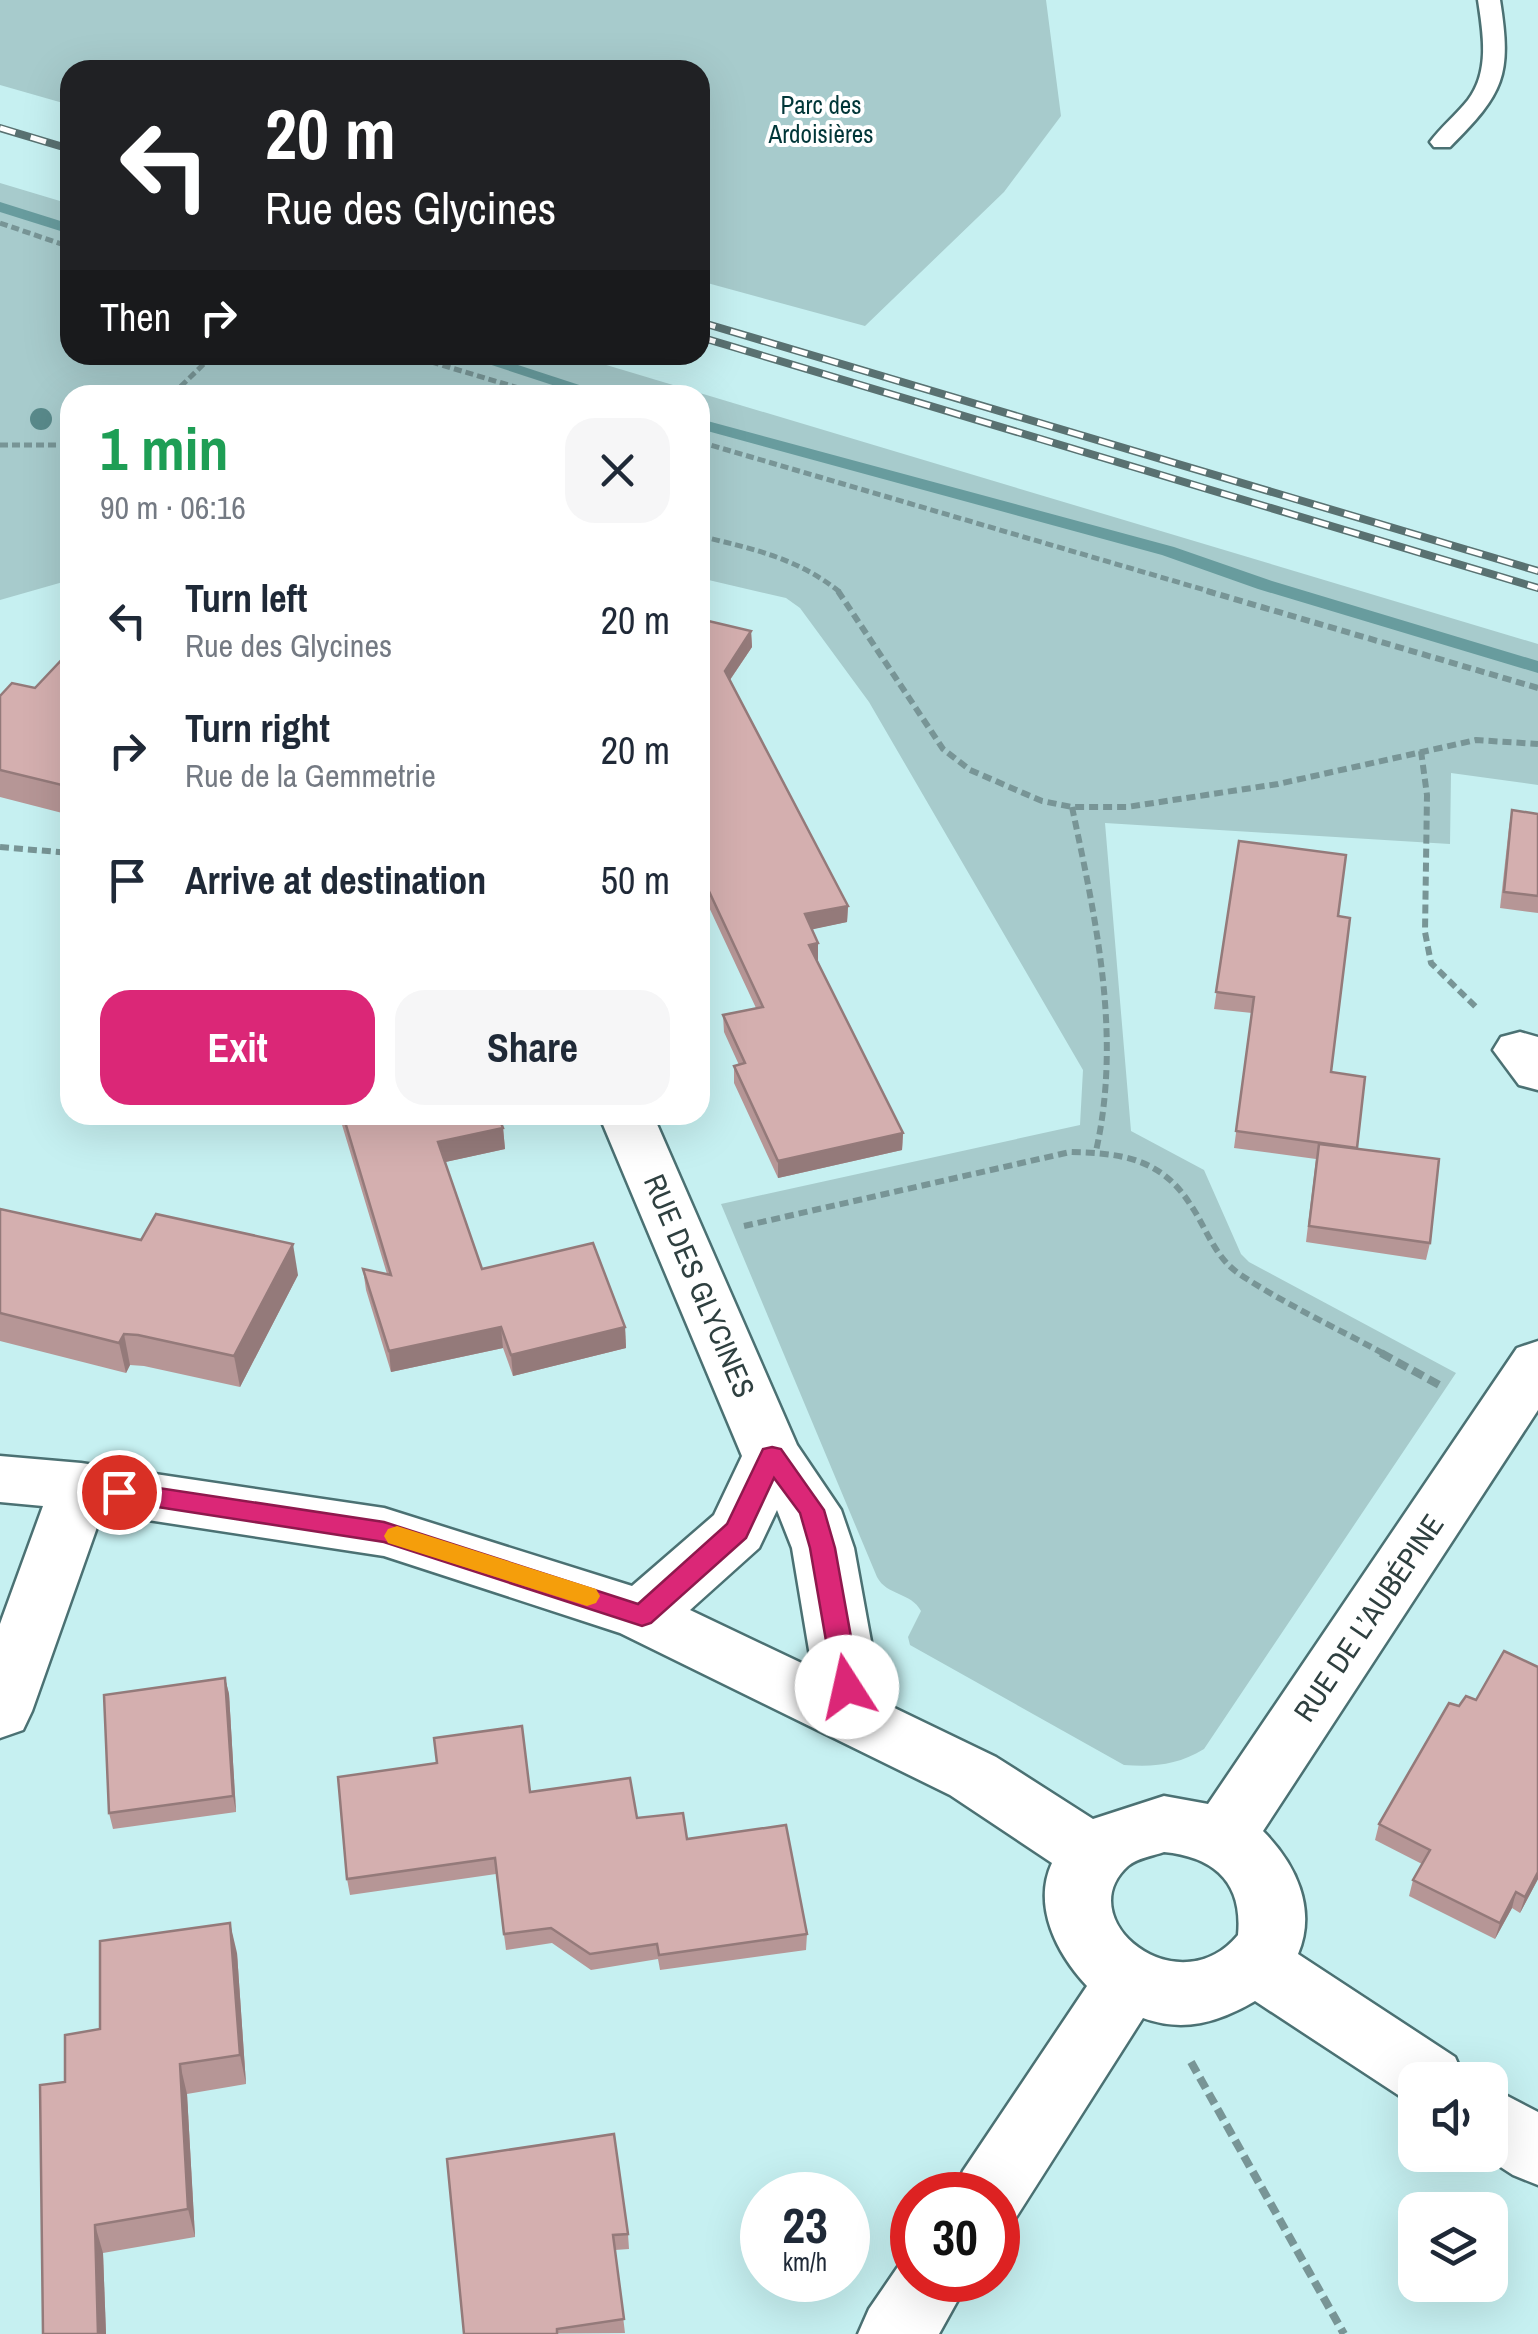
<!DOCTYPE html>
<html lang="en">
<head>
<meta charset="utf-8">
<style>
	:root { --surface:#fff; --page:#f6f6f7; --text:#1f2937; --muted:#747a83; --accent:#db2777 }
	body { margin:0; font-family:"Archivo Narrow",sans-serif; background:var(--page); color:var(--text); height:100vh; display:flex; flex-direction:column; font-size:38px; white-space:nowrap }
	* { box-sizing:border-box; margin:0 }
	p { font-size:32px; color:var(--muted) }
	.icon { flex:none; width:55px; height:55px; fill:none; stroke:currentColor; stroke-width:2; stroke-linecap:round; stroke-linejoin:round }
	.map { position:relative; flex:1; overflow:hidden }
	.drawer { position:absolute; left:60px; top:385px; width:650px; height:740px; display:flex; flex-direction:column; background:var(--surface); border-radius:30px; box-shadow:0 10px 40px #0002 }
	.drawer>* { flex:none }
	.hud { position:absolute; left:60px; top:60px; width:650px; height:305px; border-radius:30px; box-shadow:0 10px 40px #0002; background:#202124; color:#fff; overflow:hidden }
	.controls { position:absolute; left:1398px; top:2062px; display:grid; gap:20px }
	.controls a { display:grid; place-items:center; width:110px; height:110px; border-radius:20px; background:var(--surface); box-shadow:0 10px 40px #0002; font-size:50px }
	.speed { position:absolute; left:740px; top:2172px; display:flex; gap:20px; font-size:50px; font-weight:700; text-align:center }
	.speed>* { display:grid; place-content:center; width:130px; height:130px; border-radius:50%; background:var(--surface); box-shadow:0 10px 40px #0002; line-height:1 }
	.speed small { font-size:25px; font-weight:400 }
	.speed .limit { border:15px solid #d22; background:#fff; color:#111 }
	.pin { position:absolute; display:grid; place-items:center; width:85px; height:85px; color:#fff; margin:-42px; border:5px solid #fff; border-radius:50%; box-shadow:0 2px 10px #0007 }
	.me { position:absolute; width:110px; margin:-55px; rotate:350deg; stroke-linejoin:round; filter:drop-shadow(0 0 8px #0008) }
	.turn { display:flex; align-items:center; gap:35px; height:210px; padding:0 40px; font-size:45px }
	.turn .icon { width:130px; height:130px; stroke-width:2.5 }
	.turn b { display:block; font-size:70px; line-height:85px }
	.then { display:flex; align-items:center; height:95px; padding:0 40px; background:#0003; gap:20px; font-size:38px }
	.round { display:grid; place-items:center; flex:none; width:105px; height:105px; border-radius:30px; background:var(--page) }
	.summary { display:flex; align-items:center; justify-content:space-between; height:170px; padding:0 40px }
	h1 { font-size:60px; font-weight:800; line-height:75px; color:#1e9e55 }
	.cta { display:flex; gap:20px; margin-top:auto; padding:20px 40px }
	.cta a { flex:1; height:115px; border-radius:30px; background:var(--accent); color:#fff; font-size:40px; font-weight:800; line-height:115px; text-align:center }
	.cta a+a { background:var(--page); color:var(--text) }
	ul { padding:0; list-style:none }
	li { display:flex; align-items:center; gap:30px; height:130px; padding:0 40px }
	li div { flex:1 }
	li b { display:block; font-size:38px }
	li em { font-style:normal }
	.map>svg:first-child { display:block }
	.green { fill:#a7cbcc }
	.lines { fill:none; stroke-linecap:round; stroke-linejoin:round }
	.stream { fill:#689c9e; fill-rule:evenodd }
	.lane-casing { stroke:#4b7173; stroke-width:5 }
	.street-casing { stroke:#4b7173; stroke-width:5 }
	.path-far2 { stroke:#789596; stroke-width:5; stroke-dasharray:8 4; stroke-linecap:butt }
	.path-far1 { stroke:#789596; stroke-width:6; stroke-dasharray:9 5; stroke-linecap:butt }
	.path { stroke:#789596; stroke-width:8; stroke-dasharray:12 6; stroke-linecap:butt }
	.lane { fill:#fff; fill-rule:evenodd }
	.street { fill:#fff; fill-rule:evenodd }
	.rail-casing { stroke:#597171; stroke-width:8 }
	.rail { stroke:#fff; stroke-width:5; stroke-dasharray:16; stroke-linecap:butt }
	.tree { fill:#598a8b }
	.wall { fill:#b69696 }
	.shaded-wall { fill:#947a7a }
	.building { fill:#d4afaf; stroke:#947a7a; stroke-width:2.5 }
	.route { fill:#db2777; stroke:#8e194d; stroke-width:2.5 }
	.slow { fill:#f59e0b }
	.labels { text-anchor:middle; stroke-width:8; stroke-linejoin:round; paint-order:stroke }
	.far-park-label { font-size:25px; fill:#003638; stroke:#fff }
	.street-label { font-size:30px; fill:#2f4040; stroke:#fff }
</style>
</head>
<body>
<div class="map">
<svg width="1538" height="2334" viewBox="0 0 1538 2334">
	<rect width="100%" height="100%" fill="#c6f0f1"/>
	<!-- green -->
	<g class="green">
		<polygon points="0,0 1046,0 1061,116 1004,192 865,326 700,281 700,70 70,70 70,105 0,85"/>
		<path d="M0 183 70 204V355H573L1538 644V785L1451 773 1450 844 1105 823 1131 1131 1204 1170 1241 1254 1249 1262 1456 1373 1204 1749C1177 1765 1156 1767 1124 1765L910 1645 908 1637 921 1611C911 1592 887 1596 877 1577L721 1204 1080 1125 1083 1070 869 702 800 608 786 598 700 578V395H70V580L0 600Z"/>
	</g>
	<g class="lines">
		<!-- stream -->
		<g class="stream">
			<polygon points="0,202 70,224 70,234 0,212"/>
			<polygon points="461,355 487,355 610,395 583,395"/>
			<polygon points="700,419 1174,547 1272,581 1538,661 1538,673 1258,589 1162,555 700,429"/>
		</g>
		<defs>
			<path id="lane" d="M1478 0H1500C1512 76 1504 93 1450 147H1434L1430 142C1441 127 1456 115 1468 100 1490 71 1483 34 1478 0Z"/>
			<g id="street">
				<polygon points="1520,1032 1538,1037 1538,1090 1519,1085 1493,1050 1501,1037"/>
				<path d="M599 1115H653L797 1445 841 1510 854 1548 882 1702 996 1757 1093 1819 1164 1796 1208 1804 1517 1348 1538 1341V1410L1263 1831C1296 1864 1317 1909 1298 1954L1455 2057 1465 2080H1415V2106L1255 2001C1219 2022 1184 2033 1143 2018L1015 2219 998 2225V2195H953L963 2171 1087 1986C1057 1954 1032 1906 1052 1863L950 1795 620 1633 384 1556 102 1513 32 1711 23 1730 0 1738V1624L43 1506 0 1502V1456L81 1463 384 1508 632 1586 714 1515 742 1456ZM777 1510 792 1548 812 1668 690 1610 759 1548ZM1164 1852C1214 1857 1243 1882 1238 1935 1178 2007 1069 1919 1128 1866 1137 1858 1153 1856 1164 1852Z"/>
				<polygon points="1490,2087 1538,2112 1538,2185 1513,2175 1482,2155 1490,2155"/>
				<polygon points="912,2253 912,2280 969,2280 939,2334 858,2334 869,2309 906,2255"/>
			</g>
		</defs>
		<!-- lane casing -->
		<use href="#lane" class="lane-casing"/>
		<!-- street casing -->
		<use href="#street" class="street-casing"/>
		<!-- path-far2 -->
		<g class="path-far2">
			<polyline points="0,223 70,247"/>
			<polyline points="408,355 542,395"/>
			<polyline points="172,395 213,355"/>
			<polyline points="700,442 1215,593"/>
			<polyline points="0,445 70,445"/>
			<path d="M700 536C753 549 798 558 841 593"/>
		</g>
		<!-- path-far1 -->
		<g class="path-far1">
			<polyline points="838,591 943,749 970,770 1042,801 1072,807 1127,807 1278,784 1476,740 1538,744"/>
			<polyline points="1207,591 1538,688"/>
			<polyline points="1421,751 1427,795 1425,932 1431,963 1478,1009"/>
			<path d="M1072 807C1096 920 1122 1036 1096 1151"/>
			<polyline points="0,847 70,853"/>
			<path d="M744 1226 1070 1152C1120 1153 1161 1158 1190 1204 1206 1227 1214 1256 1238 1273 1284 1304 1337 1328 1386 1355"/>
		</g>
		<!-- path -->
		<g class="path">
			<polyline points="1381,1353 1443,1387"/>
			<polyline points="1191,2062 1344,2334"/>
		</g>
		<!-- lane -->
		<use href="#lane" class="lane"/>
		<!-- street -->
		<use href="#street" class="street"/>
		<defs>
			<g id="rail">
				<polyline points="0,128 70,149"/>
				<polyline points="700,322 1538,571"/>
				<polyline points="700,337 1538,588"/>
			</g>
		</defs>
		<!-- rail casing -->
		<use href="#rail" class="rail-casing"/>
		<!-- rail -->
		<use href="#rail" class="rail"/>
	</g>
	<!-- trees -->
	<circle class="tree" cx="41" cy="419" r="11"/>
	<!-- wall -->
	<g class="wall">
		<polygon points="700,619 751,631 752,647 730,680 848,906 847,922 812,929 818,960 817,960 903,1133 902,1150 778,1178 734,1083 734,1066 739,1065 724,1032 723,1015 756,1008 700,888"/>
		<polygon points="70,651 70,815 0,797 0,696 35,688"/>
		<polygon points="1512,810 1538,814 1538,913 1500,908 1509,827"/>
		<polygon points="1239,841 1338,916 1331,1072 1356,1148 1430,1243 1426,1260 1306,1242 1316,1159 1234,1148 1252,1013 1214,1009"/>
		<polygon points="339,1115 498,1115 503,1128 505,1149 445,1162 482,1269 625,1327 626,1348 513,1376 503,1348 391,1372 366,1290 363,1269 387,1274"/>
		<polygon points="0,1209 298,1275 240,1387 144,1366 130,1365 126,1373 0,1341"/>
		<polygon points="1538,1667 1538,1879 1520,1913 1512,1908 1495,1939 1409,1896 1413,1880 1422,1864 1375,1840 1379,1824 1459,1706 1476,1700"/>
		<polygon points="225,1678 229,1694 236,1812 113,1829 109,1813"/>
		<polygon points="530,1792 637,1818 687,1839 807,1934 806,1950 660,1970 658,1959 591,1970 552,1943 506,1950 496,1874 350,1895 347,1879"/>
		<polygon points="237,1953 246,2084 187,2094 195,2237 103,2253 106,2334 43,2334 65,2082 100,2029"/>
		<polygon points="447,2159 628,2234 629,2249 615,2250 625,2333 464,2334"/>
	</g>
	<!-- shaded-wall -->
	<g class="shaded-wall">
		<polygon points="751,631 752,647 725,687 725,671"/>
		<polygon points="848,906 847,922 805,931 805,914"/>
		<polygon points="818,943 818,960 809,961 809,945"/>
		<polygon points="503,1128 505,1149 441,1163 438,1142"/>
		<polygon points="903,1133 902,1150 778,1178 778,1161"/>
		<polygon points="293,1244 298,1275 240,1387 234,1356"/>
		<polygon points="501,1327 503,1348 391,1372 389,1351"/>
		<polygon points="625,1327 626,1348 513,1376 511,1355"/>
		<polygon points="124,1334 130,1365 126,1373 119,1343"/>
		<polygon points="225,1678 229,1694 236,1812 233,1796"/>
		<polygon points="1538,1872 1538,1879 1520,1913 1525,1897"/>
		<polygon points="1516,1892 1512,1908 1495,1939 1500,1923"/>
		<polygon points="230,1923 237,1953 246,2084 240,2055"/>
		<polygon points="180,2064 187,2094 195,2237 188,2209"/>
		<polygon points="95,2225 103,2253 106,2334 98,2334"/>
	</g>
	<!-- building -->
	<g class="building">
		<polygon points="700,619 751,631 725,671 848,906 805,914 818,943 809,945 903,1133 778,1161 734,1066 745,1063 723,1015 763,1007 700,872"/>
		<polygon points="70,651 70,787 0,770 0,696 12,683 35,688"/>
		<polygon points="1512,810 1538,814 1538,896 1504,892"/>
		<polygon points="1239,841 1346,855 1338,916 1350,918 1331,1072 1365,1077 1357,1148 1236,1131 1254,997 1216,992"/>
		<polygon points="343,1115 498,1115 503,1128 438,1142 482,1269 593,1243 625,1327 511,1355 501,1327 389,1351 363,1269 391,1275"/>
		<polygon points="1319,1144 1439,1159 1430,1243 1309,1226"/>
		<polygon points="0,1209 141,1240 156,1214 293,1244 234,1356 138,1335 124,1334 119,1343 0,1313"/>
		<polygon points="1504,1651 1538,1667 1538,1872 1525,1897 1516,1892 1500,1923 1413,1880 1430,1850 1379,1824 1449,1703 1459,1706 1466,1696 1476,1700"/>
		<polygon points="225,1678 233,1796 109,1813 104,1695"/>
		<polygon points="522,1726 530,1792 630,1778 637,1818 683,1813 687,1839 786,1825 807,1934 659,1955 657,1944 590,1954 551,1928 504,1934 495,1858 347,1879 338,1777 437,1763 434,1738"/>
		<polygon points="230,1923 240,2055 180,2064 188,2209 95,2225 98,2334 43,2334 40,2085 65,2082 65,2035 100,2029 100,1941"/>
		<polygon points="614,2134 628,2234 613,2235 624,2319 557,2329 557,2334 464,2334 447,2159"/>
	</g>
	<!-- route -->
	<polygon class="route" points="772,1447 781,1449 824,1510 835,1548 860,1687 857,1695 847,1698 838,1695 834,1687 810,1548 800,1513 774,1478 746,1538 651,1623 642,1626 384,1542 119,1501 110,1498 106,1492 110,1485 119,1482 384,1522 638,1604 727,1524 763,1449"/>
	<!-- slow -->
	<polygon class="slow" points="397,1526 596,1589 600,1596 596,1603 587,1606 388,1543 384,1536 388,1529"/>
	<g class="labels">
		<!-- far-park labels -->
		<g class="far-park-label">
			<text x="821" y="114">Parc des<tspan x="821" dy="29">Ardoisières</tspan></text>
		</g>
		<!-- street labels -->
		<g class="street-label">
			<text transform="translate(699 1286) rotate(67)" y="10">RUE DES GLYCINES</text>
			<text transform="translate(1369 1618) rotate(-56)" y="10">RUE DE L’AUBÉPINE</text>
		</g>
	</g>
</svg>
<div class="controls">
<a><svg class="icon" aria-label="sound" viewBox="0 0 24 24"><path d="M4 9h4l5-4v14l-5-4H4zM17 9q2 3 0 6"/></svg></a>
<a><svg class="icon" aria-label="layers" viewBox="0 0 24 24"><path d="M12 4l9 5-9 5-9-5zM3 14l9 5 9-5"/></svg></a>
</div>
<div class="speed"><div>23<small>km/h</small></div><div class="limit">30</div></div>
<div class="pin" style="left:119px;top:1492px;background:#d93025"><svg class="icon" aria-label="arrive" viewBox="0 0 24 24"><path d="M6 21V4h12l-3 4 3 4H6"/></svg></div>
<svg class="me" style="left:847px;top:1687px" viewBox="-20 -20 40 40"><circle r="19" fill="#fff"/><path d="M0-13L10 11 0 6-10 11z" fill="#db2777"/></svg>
<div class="hud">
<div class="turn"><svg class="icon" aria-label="left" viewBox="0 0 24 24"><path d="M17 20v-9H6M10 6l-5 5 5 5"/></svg><div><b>20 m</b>Rue des Glycines</div></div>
<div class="then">Then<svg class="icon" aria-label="right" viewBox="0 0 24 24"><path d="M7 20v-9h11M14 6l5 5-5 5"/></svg></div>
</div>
<section class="drawer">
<div class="summary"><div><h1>1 min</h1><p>90 m · 06:16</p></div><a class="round"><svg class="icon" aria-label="close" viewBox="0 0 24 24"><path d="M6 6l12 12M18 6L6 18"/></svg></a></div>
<ul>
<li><svg class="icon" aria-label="left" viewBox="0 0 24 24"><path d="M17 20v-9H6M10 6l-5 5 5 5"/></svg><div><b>Turn left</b><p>Rue des Glycines</p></div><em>20 m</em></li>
<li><svg class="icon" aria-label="right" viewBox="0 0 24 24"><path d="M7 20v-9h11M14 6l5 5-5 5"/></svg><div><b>Turn right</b><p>Rue de la Gemmetrie</p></div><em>20 m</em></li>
<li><svg class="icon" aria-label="arrive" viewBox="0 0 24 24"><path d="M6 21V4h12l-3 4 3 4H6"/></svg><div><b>Arrive at destination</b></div><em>50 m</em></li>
</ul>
<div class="cta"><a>Exit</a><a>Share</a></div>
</section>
</div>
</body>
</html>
